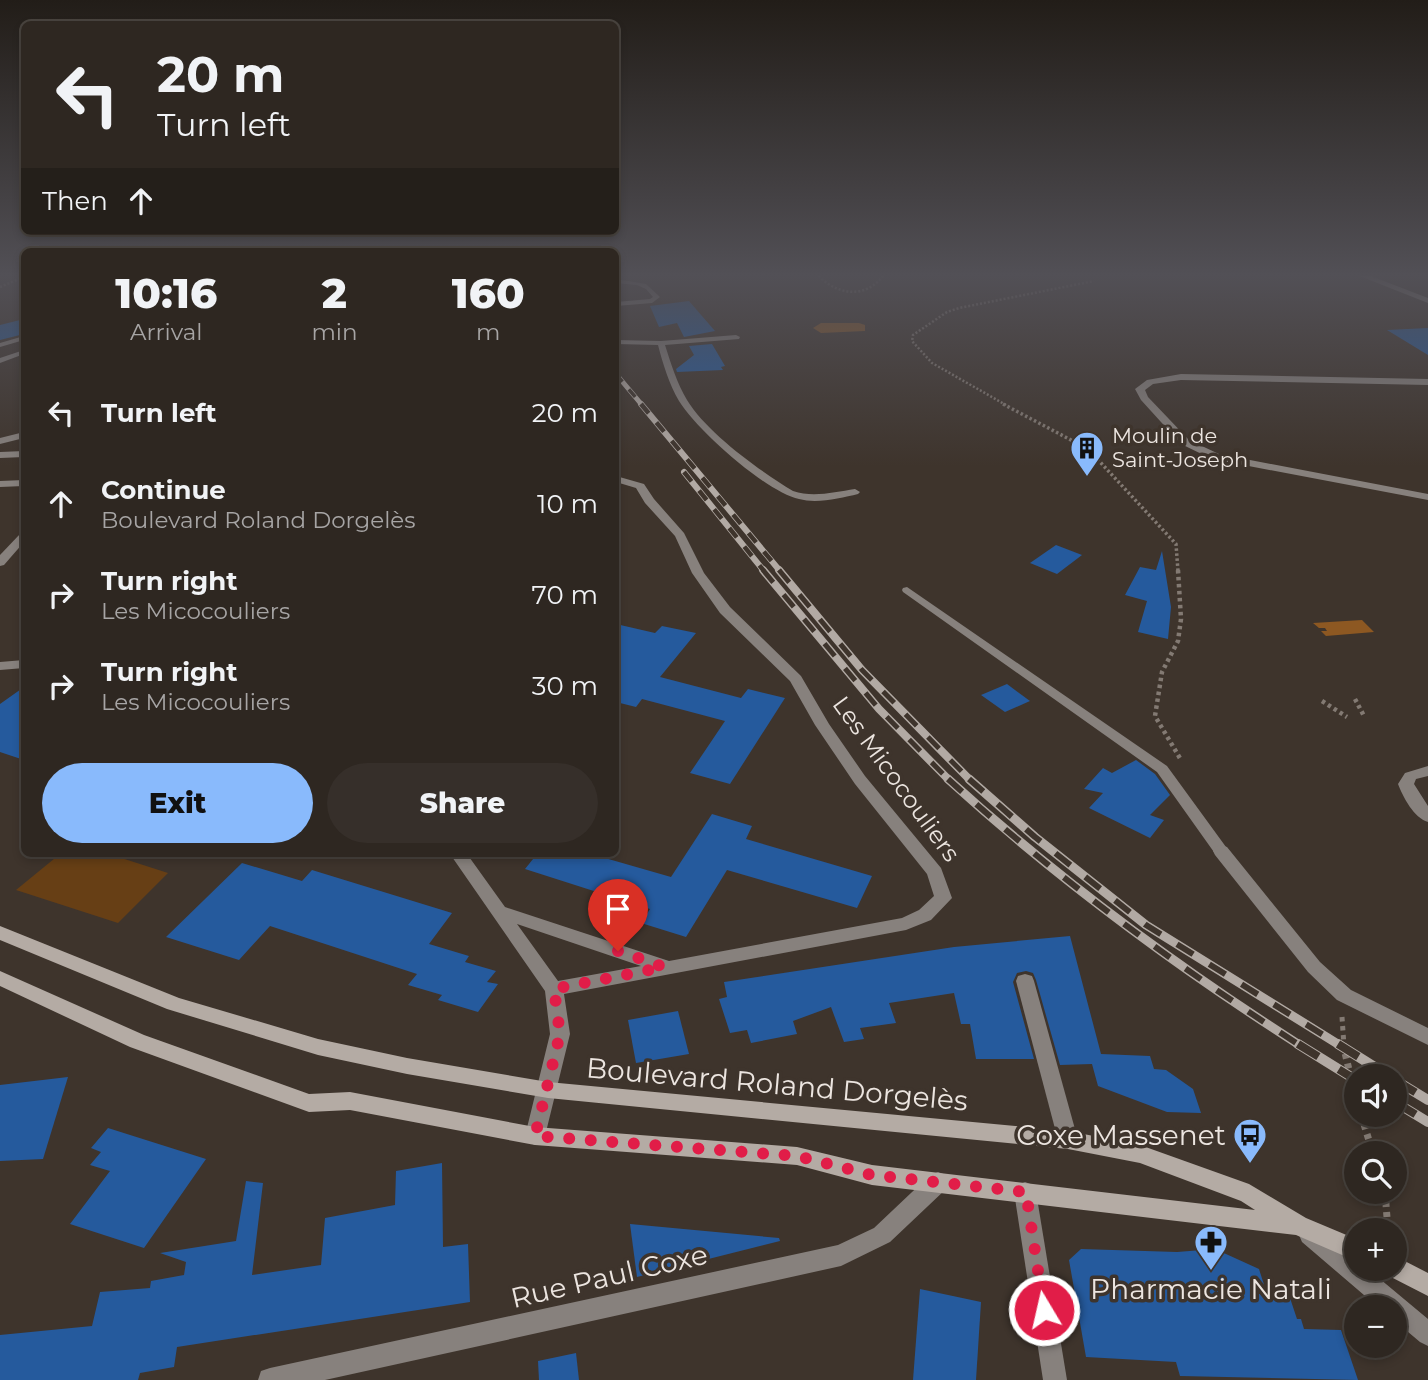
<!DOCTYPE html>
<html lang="en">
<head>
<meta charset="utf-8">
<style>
	:root { --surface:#2e2721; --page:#362f2a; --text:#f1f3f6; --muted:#a7a5a5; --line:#49443f; --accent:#89bafc }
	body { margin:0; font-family:Montserrat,sans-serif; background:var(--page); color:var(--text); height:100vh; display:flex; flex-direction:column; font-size:26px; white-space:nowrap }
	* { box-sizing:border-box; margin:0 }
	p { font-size:23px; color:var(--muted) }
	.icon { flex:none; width:38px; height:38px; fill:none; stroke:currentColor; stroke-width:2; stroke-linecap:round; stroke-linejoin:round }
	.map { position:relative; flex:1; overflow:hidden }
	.sheet { position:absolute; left:21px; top:248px; width:598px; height:609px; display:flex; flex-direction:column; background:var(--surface); border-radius:10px; box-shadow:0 4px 10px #0003,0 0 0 2px var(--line) }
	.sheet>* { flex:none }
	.banner { position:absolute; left:21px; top:21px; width:598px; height:214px; border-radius:10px; box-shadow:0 4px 10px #0003,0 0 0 2px var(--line); background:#2e2721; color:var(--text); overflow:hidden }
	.fabs { position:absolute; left:1344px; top:1064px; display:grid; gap:14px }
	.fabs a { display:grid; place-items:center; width:63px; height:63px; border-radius:50%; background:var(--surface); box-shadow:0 4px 10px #0003,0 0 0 2px var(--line); font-size:35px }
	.pin { position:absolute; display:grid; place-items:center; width:60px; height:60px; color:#fff; margin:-72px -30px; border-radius:50% 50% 50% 0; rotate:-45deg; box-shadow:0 0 7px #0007 }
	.pin .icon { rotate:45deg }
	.me { position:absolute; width:77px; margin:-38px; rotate:351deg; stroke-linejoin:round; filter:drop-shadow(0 0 5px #0008) }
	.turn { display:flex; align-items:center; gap:24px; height:147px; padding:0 21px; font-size:32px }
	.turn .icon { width:91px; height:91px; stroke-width:2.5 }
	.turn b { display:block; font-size:49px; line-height:60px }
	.then { display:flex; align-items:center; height:66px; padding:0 21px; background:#0003; gap:14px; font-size:26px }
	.eta { display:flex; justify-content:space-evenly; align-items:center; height:119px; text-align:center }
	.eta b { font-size:42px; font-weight:800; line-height:49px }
	.cta { display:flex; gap:14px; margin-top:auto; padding:14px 21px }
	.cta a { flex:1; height:80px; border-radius:42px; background:var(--accent); color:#111; font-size:28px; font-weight:800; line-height:80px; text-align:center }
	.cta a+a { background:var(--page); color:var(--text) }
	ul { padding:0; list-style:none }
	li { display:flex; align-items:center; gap:21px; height:91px; padding:0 21px }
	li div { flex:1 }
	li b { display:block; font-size:26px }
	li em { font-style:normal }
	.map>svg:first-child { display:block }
	.green { fill:#673f15 }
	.water { fill:#8d5822 }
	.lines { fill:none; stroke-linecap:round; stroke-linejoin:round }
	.canal { fill:#8d5822; fill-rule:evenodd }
	.building { fill:#255a9d }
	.path-far4 { stroke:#837a73; stroke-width:2.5; stroke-dasharray:2 2; stroke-linecap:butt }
	.path-far3 { stroke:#837a73; stroke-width:3.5; stroke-dasharray:2.5 2.5; stroke-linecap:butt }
	.path-far2 { stroke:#837a73; stroke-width:4.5; stroke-dasharray:3.5 3.5; stroke-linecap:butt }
	.path-far1 { stroke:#837a73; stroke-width:5; stroke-dasharray:4.5 4.5; stroke-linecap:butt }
	.path { stroke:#837a73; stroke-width:7; stroke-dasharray:5 5; stroke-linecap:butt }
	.service { fill:#87817d; fill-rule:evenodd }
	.minor { fill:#87817d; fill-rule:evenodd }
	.secondary { fill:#b4aba4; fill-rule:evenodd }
	.rail-far4-casing { stroke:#b2aaa4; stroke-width:5 }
	.rail-far3-casing { stroke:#b2aaa4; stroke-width:6 }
	.rail-far2-casing { stroke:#b2aaa4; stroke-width:8 }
	.rail-far1-casing { stroke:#b2aaa4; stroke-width:9 }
	.rail-casing { stroke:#b2aaa4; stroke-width:10 }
	.rail-far4 { stroke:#3e342c; stroke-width:3.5; stroke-dasharray:10; stroke-linecap:butt }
	.rail-far3 { stroke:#3e342c; stroke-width:4.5; stroke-dasharray:12; stroke-linecap:butt }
	.rail-far2 { stroke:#3e342c; stroke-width:5; stroke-dasharray:16; stroke-linecap:butt }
	.rail-far1 { stroke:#3e342c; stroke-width:6; stroke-dasharray:19; stroke-linecap:butt }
	.rail { stroke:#3e342c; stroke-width:8; stroke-dasharray:24; stroke-linecap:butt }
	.route { stroke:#e11d48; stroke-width:12; stroke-dasharray:0 21.6 }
	.labels { text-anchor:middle; stroke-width:7; stroke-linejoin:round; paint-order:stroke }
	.far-poi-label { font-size:21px; fill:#ece5e0; stroke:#3e342c; text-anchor:start }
	.street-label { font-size:24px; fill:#ece5e0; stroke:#3e342c }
	.near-street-label { font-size:28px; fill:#ece5e0; stroke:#3e342c }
	.near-poi-label { font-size:28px; fill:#ece5e0; stroke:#3e342c; text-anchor:end }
</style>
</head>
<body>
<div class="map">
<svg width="1428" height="1380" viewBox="0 0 1428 1380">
	<rect width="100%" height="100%" fill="#3e342c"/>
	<!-- green -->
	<polygon class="green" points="60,854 109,854 168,873 118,923 16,890"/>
	<!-- water -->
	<polygon class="water" points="1362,620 1374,632 1326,636 1321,631 1327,631 1325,628 1319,628 1313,623"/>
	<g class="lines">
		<!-- canal -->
		<polygon class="canal" points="859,323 865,325 865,331 821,333 813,328 821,323"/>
	</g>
	<!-- building -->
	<g class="building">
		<polygon points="689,301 715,331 684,337 677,323 659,327 650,306"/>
		<polygon points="24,319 24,334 0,340 0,325"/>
		<polygon points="1428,328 1428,355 1387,330"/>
		<polygon points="712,344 725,366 721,367 723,370 677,372 676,369 694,355 689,346"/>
		<polygon points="1056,545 1082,555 1057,574 1030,563"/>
		<polygon points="1162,551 1171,607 1168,639 1138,632 1147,601 1125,595 1140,567 1156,570"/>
		<polygon points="616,624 655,633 662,626 696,633 660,677 741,698 748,689 785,698 730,784 690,773 725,721 642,699 636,707 616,702"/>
		<polygon points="1007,684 1030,701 1005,712 981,695"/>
		<polygon points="24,687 24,760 0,752 0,704"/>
		<polygon points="1136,760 1155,774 1170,795 1150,815 1164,820 1150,838 1089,808 1103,793 1084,789 1103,768 1112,773"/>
		<polygon points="712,814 752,826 746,839 872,876 857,908 727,870 686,937 641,923 650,909 525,869 537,854 591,854 671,877"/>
		<polygon points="242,863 302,881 312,870 452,913 429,944 469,956 465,962 496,971 487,982 498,984 478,1012 438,1000 442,995 408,985 417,974 270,926 239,960 166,937"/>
		<polygon points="1070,936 1101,1054 1150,1056 1154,1069 1166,1070 1193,1089 1201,1113 1167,1112 1098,1086 1092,1064 1060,1065 1036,980 1033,973 1026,971 1017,973 1013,982 1034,1059 976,1059 970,1024 961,1024 954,993 889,1003 896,1023 860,1028 864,1039 844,1042 831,1007 793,1021 797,1034 751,1043 747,1030 730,1033 719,999 727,997 724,982 954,947"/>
		<polygon points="678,1011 689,1054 636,1063 628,1020"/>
		<polygon points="68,1077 43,1159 0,1161 0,1085"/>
		<polygon points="108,1128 206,1159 144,1248 70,1224 110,1171 90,1165 101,1152 91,1148"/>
		<polygon points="442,1163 443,1247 468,1244 470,1302 177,1347 174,1367 140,1373 138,1380 0,1380 0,1335 92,1326 100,1292 150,1288 151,1281 184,1275 186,1262 160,1253 236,1241 246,1181 263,1183 252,1275 321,1265 325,1218 395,1205 396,1171"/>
		<polygon points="630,1224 779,1238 780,1241 637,1277"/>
		<polygon points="1081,1249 1177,1252 1215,1249 1259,1269 1266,1291 1288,1292 1297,1319 1301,1319 1304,1329 1341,1330 1358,1380 1180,1376 1176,1362 1086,1357 1069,1260"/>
		<polygon points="920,1289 981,1302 976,1380 913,1380"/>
		<polygon points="576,1353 579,1380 539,1380 538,1361"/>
	</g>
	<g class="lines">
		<!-- path-far4 -->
		<g class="path-far4">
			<path d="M816 273C836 296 867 300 885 273"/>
			<polyline points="0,287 24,277"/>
			<polyline points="1006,405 932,363 912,341 913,335 947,312 959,308 1094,281"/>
		</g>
		<!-- path-far3 -->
		<polyline class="path-far3" points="1003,404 1088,449 1176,544 1178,571"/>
		<!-- path-far2 -->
		<g class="path-far2">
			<polyline points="1178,570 1181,619 1178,641 1162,672 1155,716 1181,760"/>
			<polyline points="1355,699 1364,716"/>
			<polyline points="1322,701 1347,717"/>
		</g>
		<!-- path-far1 -->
		<polyline class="path-far1" points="1342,1017 1344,1046"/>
		<!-- path -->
		<g class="path">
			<polyline points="1343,1044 1356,1100"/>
			<polyline points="1361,1115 1373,1153"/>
			<polyline points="1385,1192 1388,1230"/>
		</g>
		<!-- service -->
		<g class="service">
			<polygon points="616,279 646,284 660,297 652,303 616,306 616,302 650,299 653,297 646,289 637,285 616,283"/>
			<path d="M736 335 740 337 739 339 665 345C671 364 677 383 687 400 707 433 760 471 793 491 813 498 835 492 855 489L860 492 858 494C841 498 817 504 799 499 766 492 697 430 679 401 669 384 663 364 658 345L616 344V340L661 341Z"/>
			<polygon points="24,336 24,340 0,347 0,343"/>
			<polygon points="24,350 24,354 0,363 0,358"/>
			<polygon points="24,432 24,438 0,444 0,438"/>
			<polygon points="24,480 24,486 0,487 0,481"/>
			<polygon points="907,587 1167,766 1226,847 1228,851 1226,855 1216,855 1157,772 903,592 902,590 903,588"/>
		</g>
		<!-- minor -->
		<g class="minor">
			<polygon points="1352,273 1363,273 1428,298 1428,303"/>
			<polygon points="1181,374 1428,379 1428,385 1181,380 1153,384 1145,390 1148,397 1189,440 1219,454 1428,494 1428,500 1212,459 1181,444 1141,400 1135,389 1147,380"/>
			<polygon points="24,451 24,457 0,458 0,452"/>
			<path d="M616 476 644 484 654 499 684 533 704 573 730 607 801 676 829 724 865 776 941 868 952 898 931 920 906 930 564 994 570 1034 545 1136 542 1142 535 1145 528 1142 525 1136 550 1034 545 991 450 854H467L505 907 669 961 902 918 919 910 934 896 927 874 855 784 815 725 790 681 720 613 692 573 675 536 645 503 636 488 616 482ZM517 924 641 966 558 981Z"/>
			<polygon points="24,533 24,542 4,565 0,566 0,555 20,534"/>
			<polygon points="24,660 24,668 0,670 0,662"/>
			<path d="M1428 766V776L1416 779 1414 784 1428 806V822C1414 818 1403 797 1398 784L1405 773Z"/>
			<polygon points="1221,845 1227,847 1320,962 1351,990 1428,1028 1428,1045 1337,1000 1308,972 1215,855 1213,851 1215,847"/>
			<polygon points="1025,974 1032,976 1034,981 1078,1140 1075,1146 1068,1149 1061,1146 1058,1140 1016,981 1018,976"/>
			<polygon points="938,1172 946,1175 949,1182 946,1189 890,1242 841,1266 325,1380 258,1380 261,1371 270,1368 838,1245 874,1228 930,1175"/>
			<polygon points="1025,1182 1033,1185 1036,1192 1067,1380 1043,1380 1014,1192 1017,1185"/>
			<polygon points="1310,1225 1318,1228 1356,1259 1356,1269 1368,1269 1428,1319 1428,1346 1420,1342 1395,1321 1395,1307 1378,1307 1302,1242 1299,1235 1302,1228"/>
		</g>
		<!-- secondary -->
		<g class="secondary">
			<polygon points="0,926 179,998 318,1039 407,1058 548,1082 1068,1131 1140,1145 1249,1184 1306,1218 1356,1239 1356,1261 1296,1235 872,1185 797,1165 535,1145 350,1110 309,1112 130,1047 0,986 0,971 144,1035 309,1094 350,1092 535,1127 797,1147 872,1165 1255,1210 1241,1201 1140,1163 1068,1149 548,1098 407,1074 318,1055 167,1009 0,940"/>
			<polygon points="1395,1256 1428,1273 1428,1296 1387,1275 1384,1269 1395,1269"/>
		</g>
		<defs>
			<polyline id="rail-far4" points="616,374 642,405"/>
			<g id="rail-far3">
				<polyline points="641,404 780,571"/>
				<polyline points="684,472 764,571"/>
			</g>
			<g id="rail-far2">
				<polyline points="763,570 879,709 950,781"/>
				<polyline points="779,570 862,670 971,781"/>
			</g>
			<g id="rail-far1">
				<path d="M948 779C1058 879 1176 966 1301 1046"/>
				<polyline points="969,779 1035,837 1146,925 1341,1046"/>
			</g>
			<g id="rail">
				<polyline points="1298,1044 1356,1080"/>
				<polyline points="1338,1044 1389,1076"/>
				<polyline points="1395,1080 1428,1100"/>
				<polyline points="1395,1102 1428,1122"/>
			</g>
		</defs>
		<!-- rail-far4 casing -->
		<use href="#rail-far4" class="rail-far4-casing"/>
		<!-- rail-far3 casing -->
		<use href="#rail-far3" class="rail-far3-casing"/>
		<!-- rail-far2 casing -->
		<use href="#rail-far2" class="rail-far2-casing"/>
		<!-- rail-far1 casing -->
		<use href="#rail-far1" class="rail-far1-casing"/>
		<!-- rail casing -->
		<use href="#rail" class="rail-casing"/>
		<!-- rail-far4 -->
		<use href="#rail-far4" class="rail-far4"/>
		<!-- rail-far3 -->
		<use href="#rail-far3" class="rail-far3"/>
		<!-- rail-far2 -->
		<use href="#rail-far2" class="rail-far2"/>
		<!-- rail-far1 -->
		<use href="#rail-far1" class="rail-far1"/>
		<!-- rail -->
		<use href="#rail" class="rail"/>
	</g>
	<!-- sky -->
	<linearGradient id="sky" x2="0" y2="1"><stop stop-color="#221d18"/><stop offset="0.59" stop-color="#525056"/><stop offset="1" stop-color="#525056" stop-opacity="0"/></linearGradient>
	<rect width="1428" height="466" fill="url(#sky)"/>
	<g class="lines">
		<!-- route -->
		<polyline class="route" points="618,951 664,967 554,989 560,1034 535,1136 797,1156 872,1175 1026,1192 1044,1310"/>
	</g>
	<!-- icons -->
	<defs>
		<symbol id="building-pin" viewBox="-11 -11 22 30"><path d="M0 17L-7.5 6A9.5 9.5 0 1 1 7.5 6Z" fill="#89bafc" stroke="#3e342c"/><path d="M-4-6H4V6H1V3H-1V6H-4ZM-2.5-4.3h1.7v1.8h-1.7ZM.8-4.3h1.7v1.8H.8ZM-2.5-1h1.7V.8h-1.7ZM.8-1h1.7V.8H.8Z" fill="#111"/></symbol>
		<symbol id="bus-pin" viewBox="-11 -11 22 30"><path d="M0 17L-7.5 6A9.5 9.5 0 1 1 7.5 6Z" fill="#89bafc" stroke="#3e342c"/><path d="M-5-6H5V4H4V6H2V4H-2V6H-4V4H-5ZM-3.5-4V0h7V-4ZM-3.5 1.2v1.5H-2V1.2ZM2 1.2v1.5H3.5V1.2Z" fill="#111"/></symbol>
		<symbol id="pharmacy-pin" viewBox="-11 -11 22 30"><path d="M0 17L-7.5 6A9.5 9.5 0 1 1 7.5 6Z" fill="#89bafc" stroke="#3e342c"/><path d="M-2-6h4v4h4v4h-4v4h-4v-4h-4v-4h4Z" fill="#111"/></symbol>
	</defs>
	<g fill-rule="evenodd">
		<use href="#building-pin" x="1068" y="429" width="38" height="52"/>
		<use href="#bus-pin" x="1231" y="1116" width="38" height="52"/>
		<use href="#pharmacy-pin" x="1192" y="1223" width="38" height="52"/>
	</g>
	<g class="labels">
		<!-- far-poi labels -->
		<g class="far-poi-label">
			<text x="1112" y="443">Moulin de<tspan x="1112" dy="24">Saint-Joseph</tspan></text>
		</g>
		<!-- street labels -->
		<g class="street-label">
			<text transform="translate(896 779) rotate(54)" y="8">Les Micocouliers</text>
		</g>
		<!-- near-street labels -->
		<g class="near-street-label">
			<text transform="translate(777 1084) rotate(5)" y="10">Boulevard Roland Dorgelès</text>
			<text transform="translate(609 1276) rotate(-13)" y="10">Rue Paul Coxe</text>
		</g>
		<!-- near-poi labels -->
		<g class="near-poi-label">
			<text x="1226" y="1145">Coxe Massenet</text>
			<text x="1211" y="1299" text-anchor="middle">Pharmacie Natali</text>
		</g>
	</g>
</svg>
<div class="fabs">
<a><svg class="icon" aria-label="sound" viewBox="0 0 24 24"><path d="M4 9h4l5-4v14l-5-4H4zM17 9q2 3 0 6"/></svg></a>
<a><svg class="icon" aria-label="search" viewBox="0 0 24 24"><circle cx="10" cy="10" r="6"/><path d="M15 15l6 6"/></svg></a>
<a>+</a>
<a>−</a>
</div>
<div class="pin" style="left:618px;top:951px;background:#d93025"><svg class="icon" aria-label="arrive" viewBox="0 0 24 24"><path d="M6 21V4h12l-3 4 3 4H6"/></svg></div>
<svg class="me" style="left:1044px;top:1310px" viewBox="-20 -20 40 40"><circle r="17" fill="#e11d48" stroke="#fff" stroke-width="3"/><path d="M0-11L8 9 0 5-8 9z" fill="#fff"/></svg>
<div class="banner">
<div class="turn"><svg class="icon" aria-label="left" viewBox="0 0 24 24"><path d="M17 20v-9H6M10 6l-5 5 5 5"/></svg><div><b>20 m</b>Turn left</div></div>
<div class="then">Then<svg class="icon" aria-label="ahead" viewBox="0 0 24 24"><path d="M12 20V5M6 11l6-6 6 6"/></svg></div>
</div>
<section class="sheet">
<div class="eta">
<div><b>10:16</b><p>Arrival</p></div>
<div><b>2</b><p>min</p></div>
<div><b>160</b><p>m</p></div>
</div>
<ul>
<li><svg class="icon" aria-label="left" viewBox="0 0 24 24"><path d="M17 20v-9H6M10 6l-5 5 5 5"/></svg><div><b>Turn left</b></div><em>20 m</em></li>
<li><svg class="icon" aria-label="ahead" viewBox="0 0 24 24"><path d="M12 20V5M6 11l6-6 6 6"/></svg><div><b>Continue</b><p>Boulevard Roland Dorgelès</p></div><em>10 m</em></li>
<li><svg class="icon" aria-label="right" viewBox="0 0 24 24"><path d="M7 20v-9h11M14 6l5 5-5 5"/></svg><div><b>Turn right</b><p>Les Micocouliers</p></div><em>70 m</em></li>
<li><svg class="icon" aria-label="right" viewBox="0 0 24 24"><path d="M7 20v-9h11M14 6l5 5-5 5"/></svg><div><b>Turn right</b><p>Les Micocouliers</p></div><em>30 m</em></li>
</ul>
<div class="cta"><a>Exit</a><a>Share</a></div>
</section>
</div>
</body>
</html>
